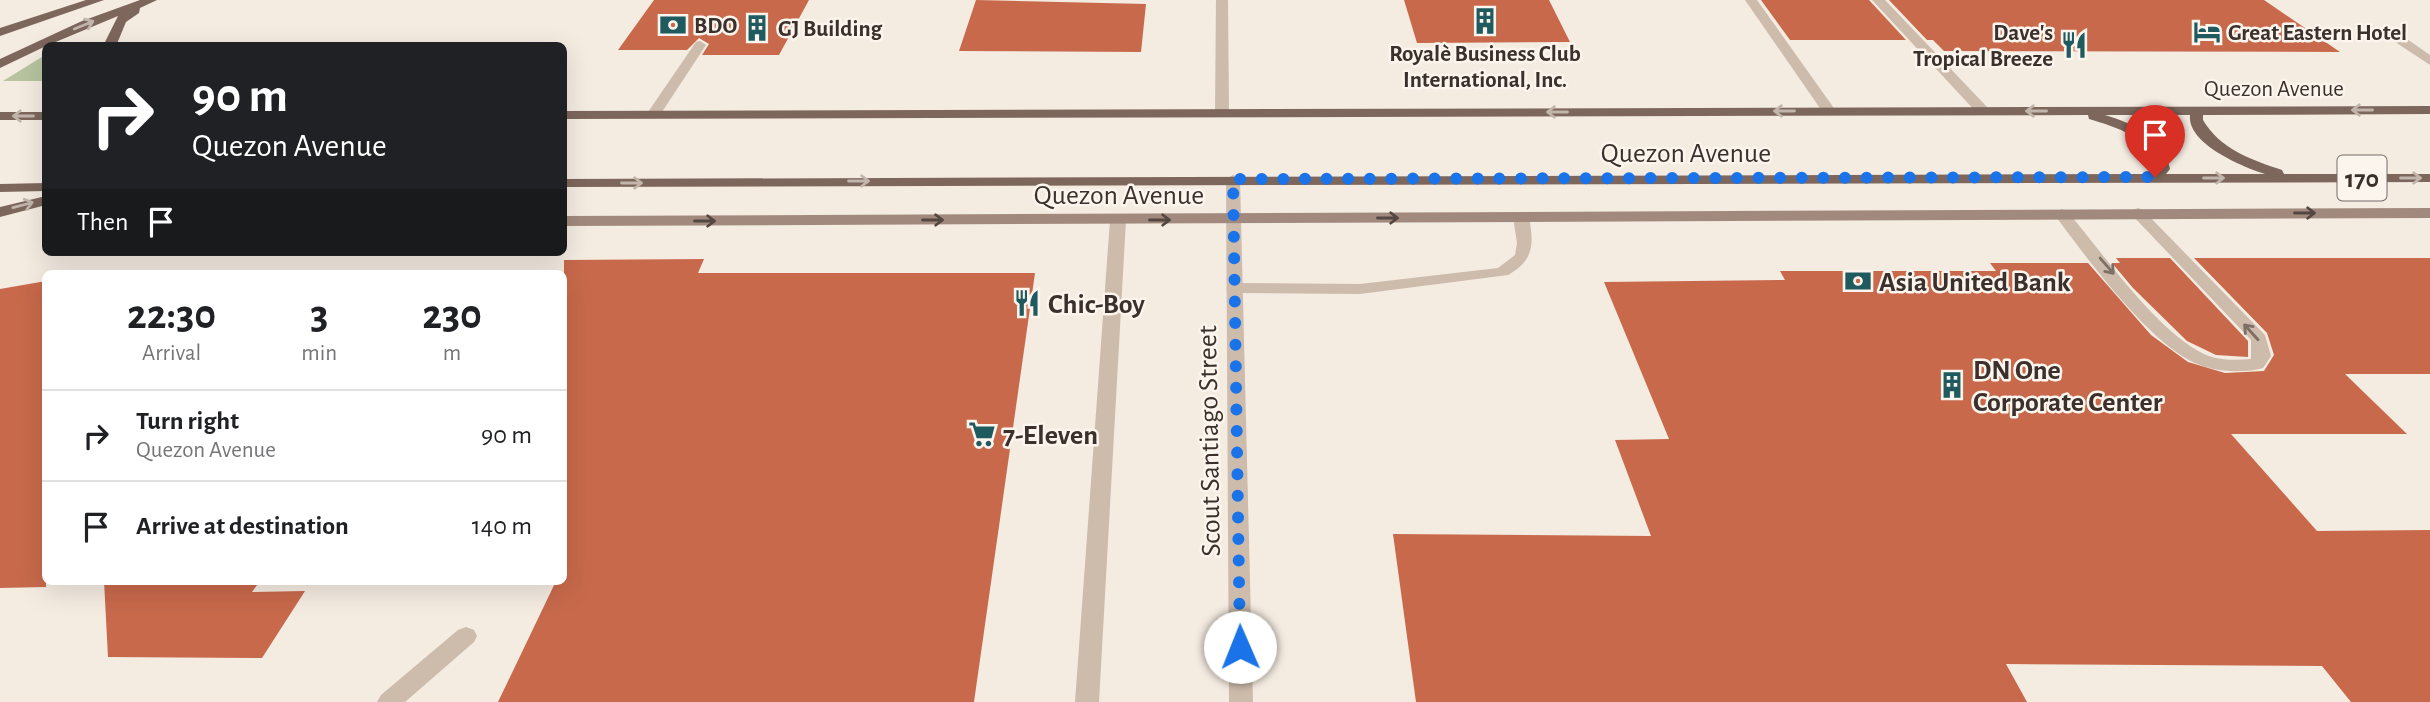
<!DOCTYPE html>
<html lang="en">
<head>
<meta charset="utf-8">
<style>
	:root { --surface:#fff; --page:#f6f6f6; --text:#202124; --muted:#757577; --line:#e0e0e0 }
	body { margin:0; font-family:"Alegreya Sans",sans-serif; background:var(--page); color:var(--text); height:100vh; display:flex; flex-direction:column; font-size:26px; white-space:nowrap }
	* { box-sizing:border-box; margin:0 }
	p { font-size:23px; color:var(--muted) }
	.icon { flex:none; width:38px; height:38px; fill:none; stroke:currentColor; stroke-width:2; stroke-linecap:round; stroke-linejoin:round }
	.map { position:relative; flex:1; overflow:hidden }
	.sheet { position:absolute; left:42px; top:270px; width:525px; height:315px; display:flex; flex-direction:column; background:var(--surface); border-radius:10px; box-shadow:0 7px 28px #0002 }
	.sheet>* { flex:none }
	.guide { position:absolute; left:42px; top:42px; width:525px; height:214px; border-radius:10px; box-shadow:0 7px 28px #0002; background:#202124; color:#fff; overflow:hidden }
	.pin { position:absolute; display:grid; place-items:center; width:60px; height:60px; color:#fff; margin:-72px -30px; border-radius:50% 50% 50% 0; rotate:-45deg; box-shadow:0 0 7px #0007 }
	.pin .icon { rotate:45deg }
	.me { position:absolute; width:77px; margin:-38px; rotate:359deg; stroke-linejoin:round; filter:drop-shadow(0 0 5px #0008) }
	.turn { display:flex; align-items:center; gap:24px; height:147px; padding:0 35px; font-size:32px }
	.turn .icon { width:91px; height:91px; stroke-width:2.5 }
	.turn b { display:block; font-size:49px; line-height:60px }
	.then { display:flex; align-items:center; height:66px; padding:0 35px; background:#0003; gap:14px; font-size:26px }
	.eta { display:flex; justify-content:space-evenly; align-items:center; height:119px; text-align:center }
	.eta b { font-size:42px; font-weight:700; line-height:49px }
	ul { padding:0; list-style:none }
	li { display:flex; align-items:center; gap:21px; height:91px; padding:0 35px; border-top:2px solid var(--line) }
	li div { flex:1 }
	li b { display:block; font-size:26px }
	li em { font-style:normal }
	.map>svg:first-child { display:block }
	.green { fill:#b8c4a0 }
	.building { fill:#c8694b }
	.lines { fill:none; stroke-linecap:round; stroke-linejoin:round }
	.lane { fill:#cdbbac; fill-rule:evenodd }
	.street { fill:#cdbbac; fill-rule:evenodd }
	.secondary { fill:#a18a7d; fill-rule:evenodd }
	.primary { fill:#7d675c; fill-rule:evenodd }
	.oneway { stroke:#c2b5ac }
	.oneway2 { stroke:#544640 }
	.oneway3 { stroke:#7d6f65 }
	.route { stroke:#1a73e8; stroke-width:12; stroke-dasharray:0 21.6 }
	.labels { text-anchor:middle; stroke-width:5; stroke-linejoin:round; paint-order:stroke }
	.far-poi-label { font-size:23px; font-weight:bold; fill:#3b302b; stroke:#fbf5ee; text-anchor:start }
	.far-street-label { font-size:23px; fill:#3b302b; stroke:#fbf5ee }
	.shield { fill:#fbf5ee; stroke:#756b66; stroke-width:2 }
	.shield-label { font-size:26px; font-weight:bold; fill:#3b302b }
	.street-label { font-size:28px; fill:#3b302b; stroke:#fbf5ee }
	.poi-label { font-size:28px; font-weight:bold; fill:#3b302b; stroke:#fbf5ee; text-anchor:start }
</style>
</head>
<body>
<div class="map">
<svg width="2430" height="702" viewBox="0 0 2430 702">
	<rect width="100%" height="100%" fill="#f4ebe1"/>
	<!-- green -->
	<polygon class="green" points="45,55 45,81 3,81"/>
	<!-- building -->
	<g class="building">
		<polygon points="654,0 809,0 779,55 702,55 709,44 699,38 687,50 618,50"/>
		<polygon points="976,0 1146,4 1141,52 959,51"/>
		<polygon points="1404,0 1549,0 1570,42 1417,43"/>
		<polygon points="1761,0 1869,0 1906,40 1790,40"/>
		<polygon points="1889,0 2264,0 2340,52 1944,51 1933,40 1927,40"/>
		<polygon points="2116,258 2170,258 2248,341 2248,357 2216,355 2187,341 2133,288 2112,263 2120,263"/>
		<polygon points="2194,258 2430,258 2430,374 2345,374 2407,434 2231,434 2317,531 2430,530 2430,702 2351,702 2322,666 2006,664 2027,702 1416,702 1393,534 1651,536 1615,440 1669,439 1604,282 1785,280 1780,271 1996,271 1990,263 2088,263 2151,335 2188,362 2225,373 2264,371 2274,355 2267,333"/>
		<polygon points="704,259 698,273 1035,273 974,702 498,702 556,581 564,581 564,260"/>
		<polygon points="46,281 46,587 0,588 0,289"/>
		<polygon points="104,581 260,581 252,592 305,591 262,658 108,657"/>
	</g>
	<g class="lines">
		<!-- lane -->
		<g class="lane">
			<polygon points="1745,0 1757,0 1836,111 1834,114 1824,114"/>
			<polygon points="1872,0 1885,0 1988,108 1988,114 1978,114"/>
			<polygon points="2383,28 2391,28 2430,55 2430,65 2383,34"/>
			<polygon points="700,41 706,45 660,115 658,118 648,118 646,115 696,42"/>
			<path d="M2138 208 2143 210 2265 335 2271 356 2263 368C2241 374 2210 372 2189 360 2143 335 2086 257 2054 214L2062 209 2067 211C2103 253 2155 330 2204 354 2218 361 2236 360 2251 359V340L2133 216 2130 213 2133 210Z"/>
			<path d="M1521 212 1529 217C1534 245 1534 260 1508 275L1360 294 1234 293 1226 288 1234 283 1360 284 1498 268 1515 255 1517 243 1513 217Z"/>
			<polygon points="1118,215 1126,220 1099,702 1075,702 1110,220"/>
			<polygon points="466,627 474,630 477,636 474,642 405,702 377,702 381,695 458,630"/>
		</g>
		<!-- street -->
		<g class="street">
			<polygon points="1216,0 1228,0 1229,113 1222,117 1215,113"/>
			<polygon points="1233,175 1240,179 1253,702 1229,702 1226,179"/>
		</g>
		<!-- secondary -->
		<polygon class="secondary" points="2430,208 2430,218 564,226 564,216"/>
		<!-- primary -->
		<g class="primary">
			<polygon points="86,0 104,0 0,36 0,28"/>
			<polygon points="140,0 157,0 140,8 139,13 126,22 116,46 103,46 118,16 46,46 0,68 0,59 82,21"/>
			<path d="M2430 106V114L2203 115V120C2220 149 2252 160 2282 170L2284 174H2430V182L564 187V179L2149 174 2156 168C2150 137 2116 127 2089 119L2088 115 564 119V111ZM2105 115H2190C2187 144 2243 167 2265 174H2166L2170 169C2164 137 2134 124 2105 115Z"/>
			<rect x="0" y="112" width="46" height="8"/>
			<polygon points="46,183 46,191 0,192 0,184"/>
			<polygon points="46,196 46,205 0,217 0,207"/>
		</g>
	</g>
	<!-- one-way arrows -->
	<defs><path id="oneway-shaft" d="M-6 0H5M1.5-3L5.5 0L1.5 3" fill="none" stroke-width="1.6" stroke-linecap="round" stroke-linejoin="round" transform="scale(1.75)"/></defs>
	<g class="oneway">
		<use href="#oneway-shaft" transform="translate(84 25) rotate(-22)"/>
		<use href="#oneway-shaft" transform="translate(2362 110) rotate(180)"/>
		<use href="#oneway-shaft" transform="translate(1784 111) rotate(180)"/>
		<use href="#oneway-shaft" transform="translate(2036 111) rotate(-180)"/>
		<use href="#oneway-shaft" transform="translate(1557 112) rotate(180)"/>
		<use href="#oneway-shaft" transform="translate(23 116) rotate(180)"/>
		<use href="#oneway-shaft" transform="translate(2214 178)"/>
		<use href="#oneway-shaft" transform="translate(2411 178)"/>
		<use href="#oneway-shaft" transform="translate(859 181)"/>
		<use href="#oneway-shaft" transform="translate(632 183)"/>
		<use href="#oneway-shaft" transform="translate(23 205) rotate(-15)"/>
	</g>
	<g class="oneway2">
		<use href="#oneway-shaft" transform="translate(2305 213)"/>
		<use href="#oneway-shaft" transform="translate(1388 218)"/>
		<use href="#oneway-shaft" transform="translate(933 220)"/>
		<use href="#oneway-shaft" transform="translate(1160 220)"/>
		<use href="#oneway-shaft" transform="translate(705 221)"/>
	</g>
	<g class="oneway3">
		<use href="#oneway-shaft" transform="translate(2107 266) rotate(49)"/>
		<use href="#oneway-shaft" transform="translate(2251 332) rotate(-132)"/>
	</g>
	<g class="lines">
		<!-- route -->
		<polyline class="route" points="1240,647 1233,179 2155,177"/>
	</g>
	<!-- icons -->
	<defs>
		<symbol id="building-bare" viewBox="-9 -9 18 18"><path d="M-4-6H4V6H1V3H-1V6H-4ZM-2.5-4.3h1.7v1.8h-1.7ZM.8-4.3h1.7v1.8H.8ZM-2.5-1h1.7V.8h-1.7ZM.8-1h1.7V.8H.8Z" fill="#1f5a5e" stroke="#fbf5ee" stroke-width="2.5" paint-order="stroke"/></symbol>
		<symbol id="bank-bare" viewBox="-9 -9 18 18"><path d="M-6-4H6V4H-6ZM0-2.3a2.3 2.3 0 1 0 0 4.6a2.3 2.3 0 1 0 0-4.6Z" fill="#1f5a5e" stroke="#fbf5ee" stroke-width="2.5" paint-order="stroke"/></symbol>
		<symbol id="hotel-bare" viewBox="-9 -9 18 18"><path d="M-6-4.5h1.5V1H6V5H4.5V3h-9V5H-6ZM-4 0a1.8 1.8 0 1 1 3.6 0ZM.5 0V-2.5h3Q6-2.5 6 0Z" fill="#1f5a5e" stroke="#fbf5ee" stroke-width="2.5" paint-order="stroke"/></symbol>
		<symbol id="restaurant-bare" viewBox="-9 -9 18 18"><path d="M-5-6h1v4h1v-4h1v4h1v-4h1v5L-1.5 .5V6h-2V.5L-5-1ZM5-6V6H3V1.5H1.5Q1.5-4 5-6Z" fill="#1f5a5e" stroke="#fbf5ee" stroke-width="2.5" paint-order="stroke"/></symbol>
		<symbol id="supermarket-bare" viewBox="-9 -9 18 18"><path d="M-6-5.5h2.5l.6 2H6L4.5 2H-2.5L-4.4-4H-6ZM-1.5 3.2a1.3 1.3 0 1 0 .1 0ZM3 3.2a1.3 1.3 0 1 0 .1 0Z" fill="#1f5a5e" stroke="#fbf5ee" stroke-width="2.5" paint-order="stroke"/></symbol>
	</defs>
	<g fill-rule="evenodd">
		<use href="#building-bare" x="1466" y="2" width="38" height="38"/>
		<use href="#bank-bare" x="654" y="6" width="38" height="38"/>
		<use href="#building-bare" x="738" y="9" width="38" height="38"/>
		<use href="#hotel-bare" x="2188" y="13" width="38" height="38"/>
		<use href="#restaurant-bare" x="2055" y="26" width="38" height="38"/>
		<use href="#bank-bare" x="1839" y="262" width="38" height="38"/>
		<use href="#restaurant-bare" x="1008" y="284" width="38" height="38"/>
		<use href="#building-bare" x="1933" y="366" width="38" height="38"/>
		<use href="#supermarket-bare" x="963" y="415" width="38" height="38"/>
	</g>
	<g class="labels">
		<!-- far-poi labels -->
		<g class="far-poi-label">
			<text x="694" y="33">BDO</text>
			<text x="778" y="36">GJ Building</text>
			<text x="2053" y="40" text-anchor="end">Dave's<tspan x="2053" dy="26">Tropical Breeze</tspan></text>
			<text x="2228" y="40">Great Eastern Hotel</text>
			<text x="1485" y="61" text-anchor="middle">Royalè Business Club<tspan x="1485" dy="26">International, Inc.</tspan></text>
		</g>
		<!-- far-street labels -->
		<g class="far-street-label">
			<text x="2274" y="96">Quezon Avenue</text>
		</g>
		<!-- shield labels -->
		<rect class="shield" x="2337.5" y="155.5" width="49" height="45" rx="5"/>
		<g class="shield-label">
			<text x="2362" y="187">170</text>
		</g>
		<!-- street labels -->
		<g class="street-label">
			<text x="1686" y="162">Quezon Avenue</text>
			<text x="1119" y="204">Quezon Avenue</text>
			<text transform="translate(1208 441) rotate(-91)" y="10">Scout Santiago Street</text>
		</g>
		<!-- poi labels -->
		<g class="poi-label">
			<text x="1879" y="291">Asia United Bank</text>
			<text x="1048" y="313">Chic-Boy</text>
			<text x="1973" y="379">DN One<tspan x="1973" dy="32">Corporate Center</tspan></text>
			<text x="1003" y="444">7-Eleven</text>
		</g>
	</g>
</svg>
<div class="pin" style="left:2155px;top:177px;background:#d93025"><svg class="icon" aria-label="arrive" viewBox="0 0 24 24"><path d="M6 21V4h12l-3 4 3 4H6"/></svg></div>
<svg class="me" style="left:1240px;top:647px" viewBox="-20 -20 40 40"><circle r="19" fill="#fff"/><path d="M0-13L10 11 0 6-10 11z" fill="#1a73e8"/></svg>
<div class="guide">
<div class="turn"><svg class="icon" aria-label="right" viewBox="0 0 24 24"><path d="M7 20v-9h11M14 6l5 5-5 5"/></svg><div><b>90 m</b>Quezon Avenue</div></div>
<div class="then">Then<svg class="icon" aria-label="arrive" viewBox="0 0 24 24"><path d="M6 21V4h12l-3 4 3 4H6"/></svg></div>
</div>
<section class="sheet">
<div class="eta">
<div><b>22:30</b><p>Arrival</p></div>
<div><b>3</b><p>min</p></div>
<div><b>230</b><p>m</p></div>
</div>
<ul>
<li><svg class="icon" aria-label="right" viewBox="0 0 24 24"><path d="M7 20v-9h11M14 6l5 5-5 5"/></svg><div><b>Turn right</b><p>Quezon Avenue</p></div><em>90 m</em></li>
<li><svg class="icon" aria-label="arrive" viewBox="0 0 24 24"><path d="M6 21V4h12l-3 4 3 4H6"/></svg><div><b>Arrive at destination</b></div><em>140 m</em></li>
</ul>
</section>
</div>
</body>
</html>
